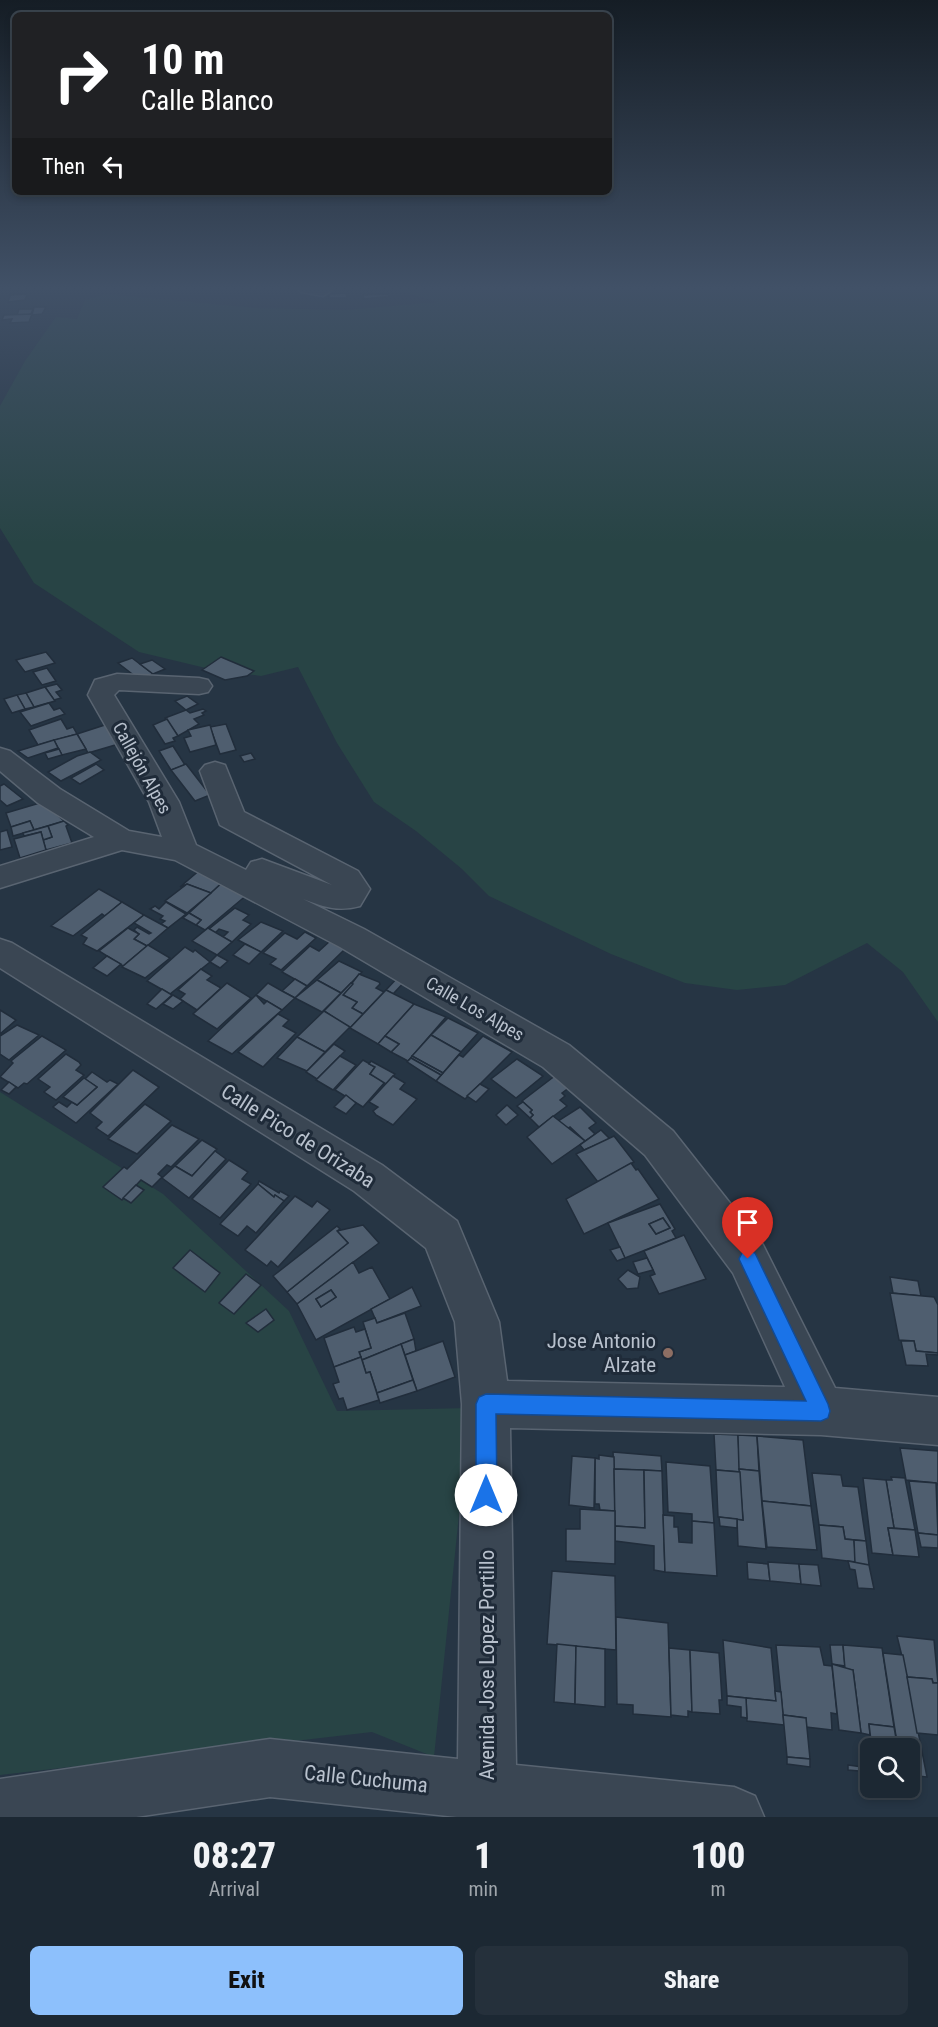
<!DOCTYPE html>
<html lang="en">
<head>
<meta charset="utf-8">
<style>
	:root { --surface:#1c2833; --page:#25303b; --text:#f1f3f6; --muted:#a0a6ac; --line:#3a444e; --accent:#8dc0fc }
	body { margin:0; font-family:"Roboto Condensed",sans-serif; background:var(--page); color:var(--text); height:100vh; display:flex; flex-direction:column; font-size:22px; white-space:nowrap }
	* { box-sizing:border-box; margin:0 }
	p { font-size:20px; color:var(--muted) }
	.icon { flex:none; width:33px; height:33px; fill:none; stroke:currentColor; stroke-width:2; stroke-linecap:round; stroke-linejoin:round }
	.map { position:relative; height:1817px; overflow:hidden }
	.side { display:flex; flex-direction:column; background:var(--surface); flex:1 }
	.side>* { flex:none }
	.top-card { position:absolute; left:12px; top:12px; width:600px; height:183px; border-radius:9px; box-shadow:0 3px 9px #0003,0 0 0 2px var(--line); background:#202124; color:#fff; overflow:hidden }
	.controls { position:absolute; left:860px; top:1738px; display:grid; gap:12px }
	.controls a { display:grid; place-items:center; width:60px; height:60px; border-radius:9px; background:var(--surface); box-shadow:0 3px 9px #0003,0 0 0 2px var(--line); font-size:30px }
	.pin { position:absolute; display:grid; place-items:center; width:51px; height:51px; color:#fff; margin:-62px -26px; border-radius:50% 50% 50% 0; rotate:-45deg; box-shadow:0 0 6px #0007 }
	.pin .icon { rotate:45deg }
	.me { position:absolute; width:66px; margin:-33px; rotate:0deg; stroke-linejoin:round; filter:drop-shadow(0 0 4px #0008) }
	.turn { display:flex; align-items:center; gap:21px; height:126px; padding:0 30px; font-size:27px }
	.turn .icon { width:78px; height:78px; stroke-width:2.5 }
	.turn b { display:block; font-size:42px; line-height:51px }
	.then { display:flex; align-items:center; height:57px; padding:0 30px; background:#0003; gap:12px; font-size:22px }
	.eta { display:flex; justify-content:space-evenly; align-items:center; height:102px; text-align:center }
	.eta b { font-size:36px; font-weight:800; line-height:42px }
	.cta { display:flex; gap:12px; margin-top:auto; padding:12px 30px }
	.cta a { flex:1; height:69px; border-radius:9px; background:var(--accent); color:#111; font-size:24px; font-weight:800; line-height:69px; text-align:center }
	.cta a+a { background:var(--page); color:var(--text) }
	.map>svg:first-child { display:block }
	.green { fill:#284445 }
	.building { fill:#4f5e6f; stroke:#212d3b; stroke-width:1.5; fill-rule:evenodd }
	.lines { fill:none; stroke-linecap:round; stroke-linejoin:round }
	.minor-casing { stroke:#596471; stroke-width:3 }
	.minor { fill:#3a4653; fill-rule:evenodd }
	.route { fill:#1a73e8; stroke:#114b97; stroke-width:1.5 }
	.education-dot { fill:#8d6e63; stroke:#1f2b39; stroke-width:2 }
	.labels { text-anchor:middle; stroke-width:6; stroke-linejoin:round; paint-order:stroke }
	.street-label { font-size:18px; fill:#b8c1cd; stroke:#1f2b39 }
	.near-street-label { font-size:21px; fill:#b8c1cd; stroke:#1f2b39 }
	.near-poi-label { font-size:21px; fill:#b8c1cd; stroke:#1f2b39; text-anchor:end }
</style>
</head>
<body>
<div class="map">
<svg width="938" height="1817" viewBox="0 0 938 1817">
	<rect width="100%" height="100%" fill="#263544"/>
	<!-- green -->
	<g class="green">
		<polygon points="393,289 938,289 938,1022 903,972 867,943 785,985 737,990 685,983 611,954 489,896 462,869 416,831 374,802 337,743 298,667 261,676 214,670 139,652 34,583 0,528 0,406 25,361 56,317 77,319 85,300 106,294 257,308 345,310 438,302"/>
		<polygon points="0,1092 163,1194 289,1311 337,1411 470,1408 434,1757 372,1732 0,1775"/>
	</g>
	<!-- building -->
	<g class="building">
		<polygon points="346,293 347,298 329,298 329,294"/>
		<polygon points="27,294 25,300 8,302 10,295"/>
		<polygon points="388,294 389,297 383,297 364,299 363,295"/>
		<polygon points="34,307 46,307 42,314 32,315"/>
		<polygon points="19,309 33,309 31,314 25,316 17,315"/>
		<polygon points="32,314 29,322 10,323 12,319 2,320 4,315"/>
		<polygon points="46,652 55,663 25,672 16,660"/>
		<polygon points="221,657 254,671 247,676 225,680 202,670"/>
		<polygon points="132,658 153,674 140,680 118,663"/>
		<polygon points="152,660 165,669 153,674 140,664"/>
		<polygon points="47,668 56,681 42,685 33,672"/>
		<polygon points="57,684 62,690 56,692 61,698 54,700 45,687"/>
		<polygon points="45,687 55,701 34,707 26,693"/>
		<polygon points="26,693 34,707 25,709 17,695"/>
		<polygon points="17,695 25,709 12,713 4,699"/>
		<polygon points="187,696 198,704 186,710 175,701"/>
		<polygon points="49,703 54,710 60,708 65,714 31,726 20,712"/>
		<polygon points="203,709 206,711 202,713 204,715 194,719 199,724 178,736 165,718 186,710 190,713"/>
		<polygon points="61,719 67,729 73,727 77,734 38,745 29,730"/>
		<polygon points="167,719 178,736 173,738 175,741 165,744 153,725"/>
		<polygon points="111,723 122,743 88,753 77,734"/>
		<polygon points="226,724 236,750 220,754 210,727"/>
		<polygon points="210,725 216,745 190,752 184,738 191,736 188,730"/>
		<polygon points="77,734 86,749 62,755 54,740"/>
		<polygon points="54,740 58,748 28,758 18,751"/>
		<polygon points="173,746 185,765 171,770 159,751"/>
		<polygon points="59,749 62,755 48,759 45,753"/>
		<polygon points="90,752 101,760 61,781 48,772 77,756"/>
		<polygon points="251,753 255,759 244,762 240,756"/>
		<polygon points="96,764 104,770 80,784 71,778"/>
		<polygon points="186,764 210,795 195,801 171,770"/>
		<polygon points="4,784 23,799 7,806 0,800 0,786"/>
		<polygon points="43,802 64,821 34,830 30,821 11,827 6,813"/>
		<polygon points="30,821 34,830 13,836 11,827"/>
		<polygon points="64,821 68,825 66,826 72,843 46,850 43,840 52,837 48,826"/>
		<polygon points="48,826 52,837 43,840 41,832 24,836 23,833"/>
		<polygon points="7,830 12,847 0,850 0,832"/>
		<polygon points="41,832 46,850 20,858 14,839"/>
		<polygon points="201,869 224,881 211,893 187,884 180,887"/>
		<polygon points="224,881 248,894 205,930 196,925 201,920 189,913"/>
		<polygon points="187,884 211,893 187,913 165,901"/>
		<polygon points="99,889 122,902 105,916 102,914 73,936 51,926"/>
		<polygon points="122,902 144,915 97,951 83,944 87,938 81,935"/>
		<polygon points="166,902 186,914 168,928 161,924 165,921 160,919 163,916 150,909 155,906 159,909"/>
		<polygon points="235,908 249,915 243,920 251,924 232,942 223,937 228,932 219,929 215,933 209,929"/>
		<polygon points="189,913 201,920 196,925 183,918"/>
		<polygon points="144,915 168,928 147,946 134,939 139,934 134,930 137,927 149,934 151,933 134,923"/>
		<polygon points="261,922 283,931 261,952 238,940"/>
		<polygon points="128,928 139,934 134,939 147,946 123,966 99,951"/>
		<polygon points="208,928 232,942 217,955 192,941"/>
		<polygon points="305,932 316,938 281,970 270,964 276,959 263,953 285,933 297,939"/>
		<polygon points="330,941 345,949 307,986 282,972 310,946 319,951"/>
		<polygon points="245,944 261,952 249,964 233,955"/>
		<polygon points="148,945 170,958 145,978 122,967"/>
		<polygon points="185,947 193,952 195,950 210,962 170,994 147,981"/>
		<polygon points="217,955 228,961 220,968 210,962"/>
		<polygon points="107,956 121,964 107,976 93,968"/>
		<polygon points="339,961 362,972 341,993 317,980"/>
		<polygon points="201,969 212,976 207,980 221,988 197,1010 180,999 185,994 178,990"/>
		<polygon points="359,974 379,982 380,984 376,988 384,992 363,1014 352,1008 357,1002 343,995"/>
		<polygon points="400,975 407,979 393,994 386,990"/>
		<polygon points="295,979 307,986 295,998 282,991"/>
		<polygon points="317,980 341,993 322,1012 295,998"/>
		<polygon points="227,983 251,998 217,1029 193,1014"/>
		<polygon points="268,983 282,991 295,998 282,1010 256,995"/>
		<polygon points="351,983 353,984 343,995 357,1002 352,1008 363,1014 350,1028 324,1011"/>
		<polygon points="162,989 172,995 156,1009 147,1004"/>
		<polygon points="386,990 414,1004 378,1044 350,1028"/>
		<polygon points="173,995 183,1001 173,1009 163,1004"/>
		<polygon points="256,995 264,1004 267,1001 282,1010 232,1054 208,1041"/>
		<polygon points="414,1004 446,1017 408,1061 391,1052 399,1044 385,1036"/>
		<polygon points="0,1010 16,1020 0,1034"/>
		<polygon points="324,1011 350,1027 325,1052 297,1037"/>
		<polygon points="278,1014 289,1020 283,1026 296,1033 263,1067 238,1052"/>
		<polygon points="448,1018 478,1033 461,1052 431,1035"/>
		<polygon points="17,1025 39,1035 9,1060 0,1054 0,1036"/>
		<polygon points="431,1035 461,1052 443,1073 412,1056"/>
		<polygon points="42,1036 66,1050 27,1084 24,1083 18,1088 0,1077 13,1063 11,1061"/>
		<polygon points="385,1036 399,1044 391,1052 378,1044"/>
		<polygon points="483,1036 512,1052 465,1099 436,1081 459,1055 463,1057"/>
		<polygon points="297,1037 325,1052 307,1071 277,1058"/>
		<polygon points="334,1044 345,1051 317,1079 306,1072"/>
		<polygon points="66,1054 79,1062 81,1065 76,1070 84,1075 56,1100 44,1092 50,1087 38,1079"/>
		<polygon points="340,1056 356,1065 333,1090 316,1080"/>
		<polygon points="412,1056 443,1073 441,1075 411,1058"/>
		<polygon points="411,1058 441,1075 436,1081 407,1062"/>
		<polygon points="517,1059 543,1076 516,1098 491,1079"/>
		<polygon points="363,1060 375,1067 370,1074 385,1082 363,1107 335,1090"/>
		<polygon points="371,1061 395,1074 386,1084 370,1074 375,1067 369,1064"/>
		<polygon points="133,1070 159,1087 108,1136 96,1128 102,1122 90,1113"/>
		<polygon points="92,1072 107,1082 110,1080 118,1084 76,1123 53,1107 59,1102 67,1107 72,1102 77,1105 97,1087 85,1079"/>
		<polygon points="560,1072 574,1084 562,1093 565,1096 560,1100 567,1106 539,1127 530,1118 533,1115 530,1112 532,1110 522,1101"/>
		<polygon points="393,1076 405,1083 400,1089 417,1099 393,1125 376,1115 373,1111 378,1107 369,1102"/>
		<polygon points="84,1078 97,1087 77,1105 63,1097"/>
		<polygon points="9,1082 16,1087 9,1094 1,1090"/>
		<polygon points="480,1084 489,1089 476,1102 467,1096"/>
		<polygon points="346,1095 356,1103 346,1114 334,1107"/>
		<polygon points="523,1102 532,1110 530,1112 533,1115 530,1118 517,1106"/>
		<polygon points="145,1104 171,1121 137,1154 108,1139"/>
		<polygon points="507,1105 518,1115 506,1125 496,1115"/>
		<polygon points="580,1107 596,1123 589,1128 595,1134 585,1141 570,1127 567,1129 558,1121"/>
		<polygon points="553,1116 585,1141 552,1164 527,1137"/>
		<polygon points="172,1125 199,1139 171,1167 167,1165 158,1174 162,1177 152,1187 141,1180 122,1200 103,1187 124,1167 127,1169"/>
		<polygon points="601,1130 610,1139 584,1150 580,1145"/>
		<polygon points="614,1136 634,1162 598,1182 576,1154"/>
		<polygon points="202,1140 217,1149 192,1176 175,1166"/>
		<polygon points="215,1151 226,1159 189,1198 162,1178 175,1166 192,1176"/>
		<polygon points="229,1160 248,1172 242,1179 251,1184 220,1218 192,1199"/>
		<polygon points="631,1163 636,1170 638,1169 659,1199 584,1234 566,1199"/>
		<polygon points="259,1181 279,1193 280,1191 289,1196 284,1201 275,1195 274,1197 258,1184"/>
		<polygon points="258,1184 274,1197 275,1195 284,1201 256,1233 247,1226 238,1236 220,1224"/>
		<polygon points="136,1185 144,1190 131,1203 123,1198"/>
		<polygon points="295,1196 312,1207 317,1201 330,1210 278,1267 271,1261 267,1266 245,1250"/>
		<path d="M660 1204 675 1229 672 1231 676 1238 625 1258 608 1223ZM663 1218 670 1228 656 1234 649 1224Z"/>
		<polygon points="663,1218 670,1228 656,1234 649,1224"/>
		<polygon points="363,1225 379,1243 297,1304 287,1292 348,1243 337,1231"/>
		<polygon points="337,1226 340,1229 337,1231 348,1243 287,1292 273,1276"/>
		<polygon points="684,1235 706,1279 659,1294 650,1276 655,1274 644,1251"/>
		<polygon points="620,1247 625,1258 617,1261 610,1250"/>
		<polygon points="190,1250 220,1273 205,1292 173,1268"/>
		<polygon points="647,1258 653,1270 638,1274 633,1262"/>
		<path d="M353 1262 359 1273 372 1267 390 1299 316 1340 297 1304ZM331 1290 336 1297 321 1307 316 1299Z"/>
		<polygon points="628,1270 640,1277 638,1288 627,1289 618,1279"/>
		<polygon points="246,1274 261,1285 234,1314 219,1303"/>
		<polygon points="890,1277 918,1281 921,1296 893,1293"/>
		<polygon points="412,1287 421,1306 377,1323 371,1309"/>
		<polygon points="331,1290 336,1297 321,1307 316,1299"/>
		<polygon points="890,1293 934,1297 938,1305 938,1353 916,1351 914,1341 899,1340"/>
		<polygon points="266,1309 274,1320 258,1332 246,1323"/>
		<polygon points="405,1313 414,1339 362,1360 359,1352 371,1348 363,1322 375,1318 377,1323"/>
		<polygon points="354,1327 356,1332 365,1329 371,1348 359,1352 361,1357 334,1367 324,1338"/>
		<polygon points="414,1339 416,1351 405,1355 401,1344"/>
		<polygon points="443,1341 455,1377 417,1391 405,1355"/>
		<polygon points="901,1341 914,1341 916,1351 938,1353 938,1355 926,1354 928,1366 906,1365"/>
		<polygon points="401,1344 413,1380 377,1393 370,1372 366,1373 362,1360"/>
		<polygon points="361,1357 366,1373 370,1372 379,1400 347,1410 343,1398 339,1399 333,1384 339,1382 334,1367"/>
		<polygon points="413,1380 417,1391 380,1403 377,1393"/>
		<polygon points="714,1434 738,1435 740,1472 716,1470"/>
		<polygon points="738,1435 757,1436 759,1471 739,1469"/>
		<polygon points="757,1436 803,1440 811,1506 762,1501"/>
		<polygon points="900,1448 938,1451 938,1485 936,1483 906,1480"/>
		<polygon points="613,1452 661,1456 662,1471 614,1469"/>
		<polygon points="599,1455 614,1457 615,1511 600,1510 599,1504 595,1504 595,1458 599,1459"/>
		<polygon points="572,1456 595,1458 594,1508 569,1505"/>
		<polygon points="666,1462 710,1466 714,1523 692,1521 692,1514 668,1512"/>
		<polygon points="614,1469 644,1470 645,1528 615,1526"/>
		<polygon points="739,1469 759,1471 766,1549 738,1546 737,1519 743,1520"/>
		<polygon points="644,1470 662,1471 665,1572 654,1570 654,1546 615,1541 615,1526 645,1528"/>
		<polygon points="716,1470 740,1472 743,1520 718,1517"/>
		<polygon points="812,1473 841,1475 843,1486 858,1487 866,1541 845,1539 843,1527 819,1525"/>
		<polygon points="891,1477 905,1478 915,1530 894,1528 886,1480 892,1480"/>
		<polygon points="863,1478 886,1480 894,1528 888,1528 893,1555 872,1553"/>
		<polygon points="909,1481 936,1483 938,1535 918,1533"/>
		<polygon points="762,1501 811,1506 817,1550 767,1547"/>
		<polygon points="580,1509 615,1511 615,1564 566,1561 566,1529 580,1529"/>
		<polygon points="663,1515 674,1516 674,1527 678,1527 679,1542 692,1543 692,1521 714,1523 717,1576 665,1572"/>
		<polygon points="719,1517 737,1519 737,1528 720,1526"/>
		<polygon points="819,1525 843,1527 845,1539 854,1540 856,1562 822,1558"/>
		<polygon points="888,1528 915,1530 919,1557 893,1555"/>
		<polygon points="918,1533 938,1535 938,1548 921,1547"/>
		<polygon points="854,1540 866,1541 869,1565 855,1564"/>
		<polygon points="848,1561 869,1565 874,1589 858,1588 855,1570 850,1569"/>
		<polygon points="747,1562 768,1564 770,1581 748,1579"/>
		<polygon points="768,1562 799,1564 801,1584 770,1581"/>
		<polygon points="799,1564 818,1565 821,1586 801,1584"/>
		<polygon points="552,1571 615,1576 616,1650 547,1644"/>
		<polygon points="616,1617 668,1623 671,1717 633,1714 633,1705 617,1704"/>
		<polygon points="897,1636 934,1640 938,1683 933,1683 932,1679 907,1677"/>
		<polygon points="723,1640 771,1648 776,1701 727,1696"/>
		<polygon points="557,1644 576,1646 575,1704 554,1702"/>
		<polygon points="776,1645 820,1647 824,1665 832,1666 837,1714 831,1713 832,1730 806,1727 806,1718 783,1715"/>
		<polygon points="830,1645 843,1645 845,1666 832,1664"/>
		<polygon points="843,1645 882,1648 894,1727 869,1724 870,1735 861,1733 853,1670 845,1669"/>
		<polygon points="576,1646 605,1649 605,1707 575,1704"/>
		<polygon points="669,1648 690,1650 692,1712 688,1711 688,1717 671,1715"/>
		<polygon points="690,1650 719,1653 722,1700 719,1700 720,1714 692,1712"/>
		<polygon points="883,1653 903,1655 927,1777 909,1775 909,1749 898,1749"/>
		<polygon points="832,1664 853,1670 861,1733 839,1730"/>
		<polygon points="907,1677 932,1679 933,1683 938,1683 938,1735 917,1733"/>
		<polygon points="775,1691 781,1692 784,1725 747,1721 746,1698 776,1701"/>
		<polygon points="727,1696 746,1698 747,1718 741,1717 741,1707 727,1705"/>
		<polygon points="783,1715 806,1718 810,1759 787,1757"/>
		<polygon points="869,1724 894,1727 898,1749 872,1749"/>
		<polygon points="787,1757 810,1759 810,1767 787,1764"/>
		<polygon points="848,1765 870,1768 870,1772 848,1770"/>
	</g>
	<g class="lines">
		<defs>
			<g id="minor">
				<polygon points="298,289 329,289 331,291 323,296 301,292"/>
				<path d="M117 674 199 678 208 680 212 686 208 692 199 694 119 690 114 695 179 802 196 845 246 870 251 862 262 859 332 885 220 825 200 771 205 765 215 762 225 765 244 812 358 871 370 889 360 906C338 912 324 907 303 899L364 929 569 1045 673 1131 763 1245 835 1388 938 1397V1445L821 1435 510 1428 516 1765 734 1787 755 1796 764 1817H457L270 1797 136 1817H0V1779L270 1739 458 1759 462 1404 455 1322 426 1248 354 1191 0 968V939L12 943 382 1165 457 1221 499 1322 507 1381 785 1387 733 1273 645 1155 543 1067 340 947 175 860 122 850 0 888V866L94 837 38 803 0 771V748L10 751 60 789 129 831 162 837 149 802 88 695 95 680Z"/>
			</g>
		</defs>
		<!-- minor casing -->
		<use href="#minor" class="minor-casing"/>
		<!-- minor -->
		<use href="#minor" class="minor"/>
	</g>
	<!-- sky -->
	<linearGradient id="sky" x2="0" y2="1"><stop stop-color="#151d25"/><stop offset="0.53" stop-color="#415167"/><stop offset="1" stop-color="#415167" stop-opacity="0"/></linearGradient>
	<rect width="938" height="543" fill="url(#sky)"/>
	<!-- route -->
	<polygon class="route" points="748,1250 755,1253 828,1404 830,1411 828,1418 821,1421 496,1414 497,1495 494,1503 486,1506 479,1503 476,1495 476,1404 479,1397 486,1394 806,1401 739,1259 742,1253"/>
	<!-- markers -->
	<circle class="education-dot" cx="668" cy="1353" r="6"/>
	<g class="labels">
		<!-- street labels -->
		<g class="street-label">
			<text transform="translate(142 768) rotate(61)" y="6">Callejón Alpes</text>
			<text transform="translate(475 1009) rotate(30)" y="6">Calle Los Alpes</text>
		</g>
		<!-- near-street labels -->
		<g class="near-street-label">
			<text transform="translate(298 1136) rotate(32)" y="7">Calle Pico de Orizaba</text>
			<text transform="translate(487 1665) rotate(-90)" y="7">Avenida Jose Lopez Portillo</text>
			<text transform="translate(366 1779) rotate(6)" y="7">Calle Cuchuma</text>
		</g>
		<!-- near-poi labels -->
		<g class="near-poi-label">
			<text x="656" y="1348">Jose Antonio<tspan x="656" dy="24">Alzate</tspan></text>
		</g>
	</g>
</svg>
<div class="controls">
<a><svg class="icon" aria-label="search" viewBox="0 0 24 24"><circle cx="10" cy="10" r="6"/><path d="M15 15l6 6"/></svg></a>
</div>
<div class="pin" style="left:748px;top:1259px;background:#d93025"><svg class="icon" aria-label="arrive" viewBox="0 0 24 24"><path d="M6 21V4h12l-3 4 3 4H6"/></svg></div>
<svg class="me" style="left:486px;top:1495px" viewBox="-20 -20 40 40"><circle r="19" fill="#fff"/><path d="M0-13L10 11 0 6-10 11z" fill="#1a73e8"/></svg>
<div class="top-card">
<div class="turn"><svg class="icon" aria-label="right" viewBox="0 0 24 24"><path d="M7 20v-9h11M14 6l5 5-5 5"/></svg><div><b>10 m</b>Calle Blanco</div></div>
<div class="then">Then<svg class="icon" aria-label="left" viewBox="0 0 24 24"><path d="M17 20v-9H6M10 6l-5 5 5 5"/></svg></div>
</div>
</div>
<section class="side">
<div class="eta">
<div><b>08:27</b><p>Arrival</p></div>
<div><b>1</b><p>min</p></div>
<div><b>100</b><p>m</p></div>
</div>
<div class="cta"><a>Exit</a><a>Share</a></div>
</section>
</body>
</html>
